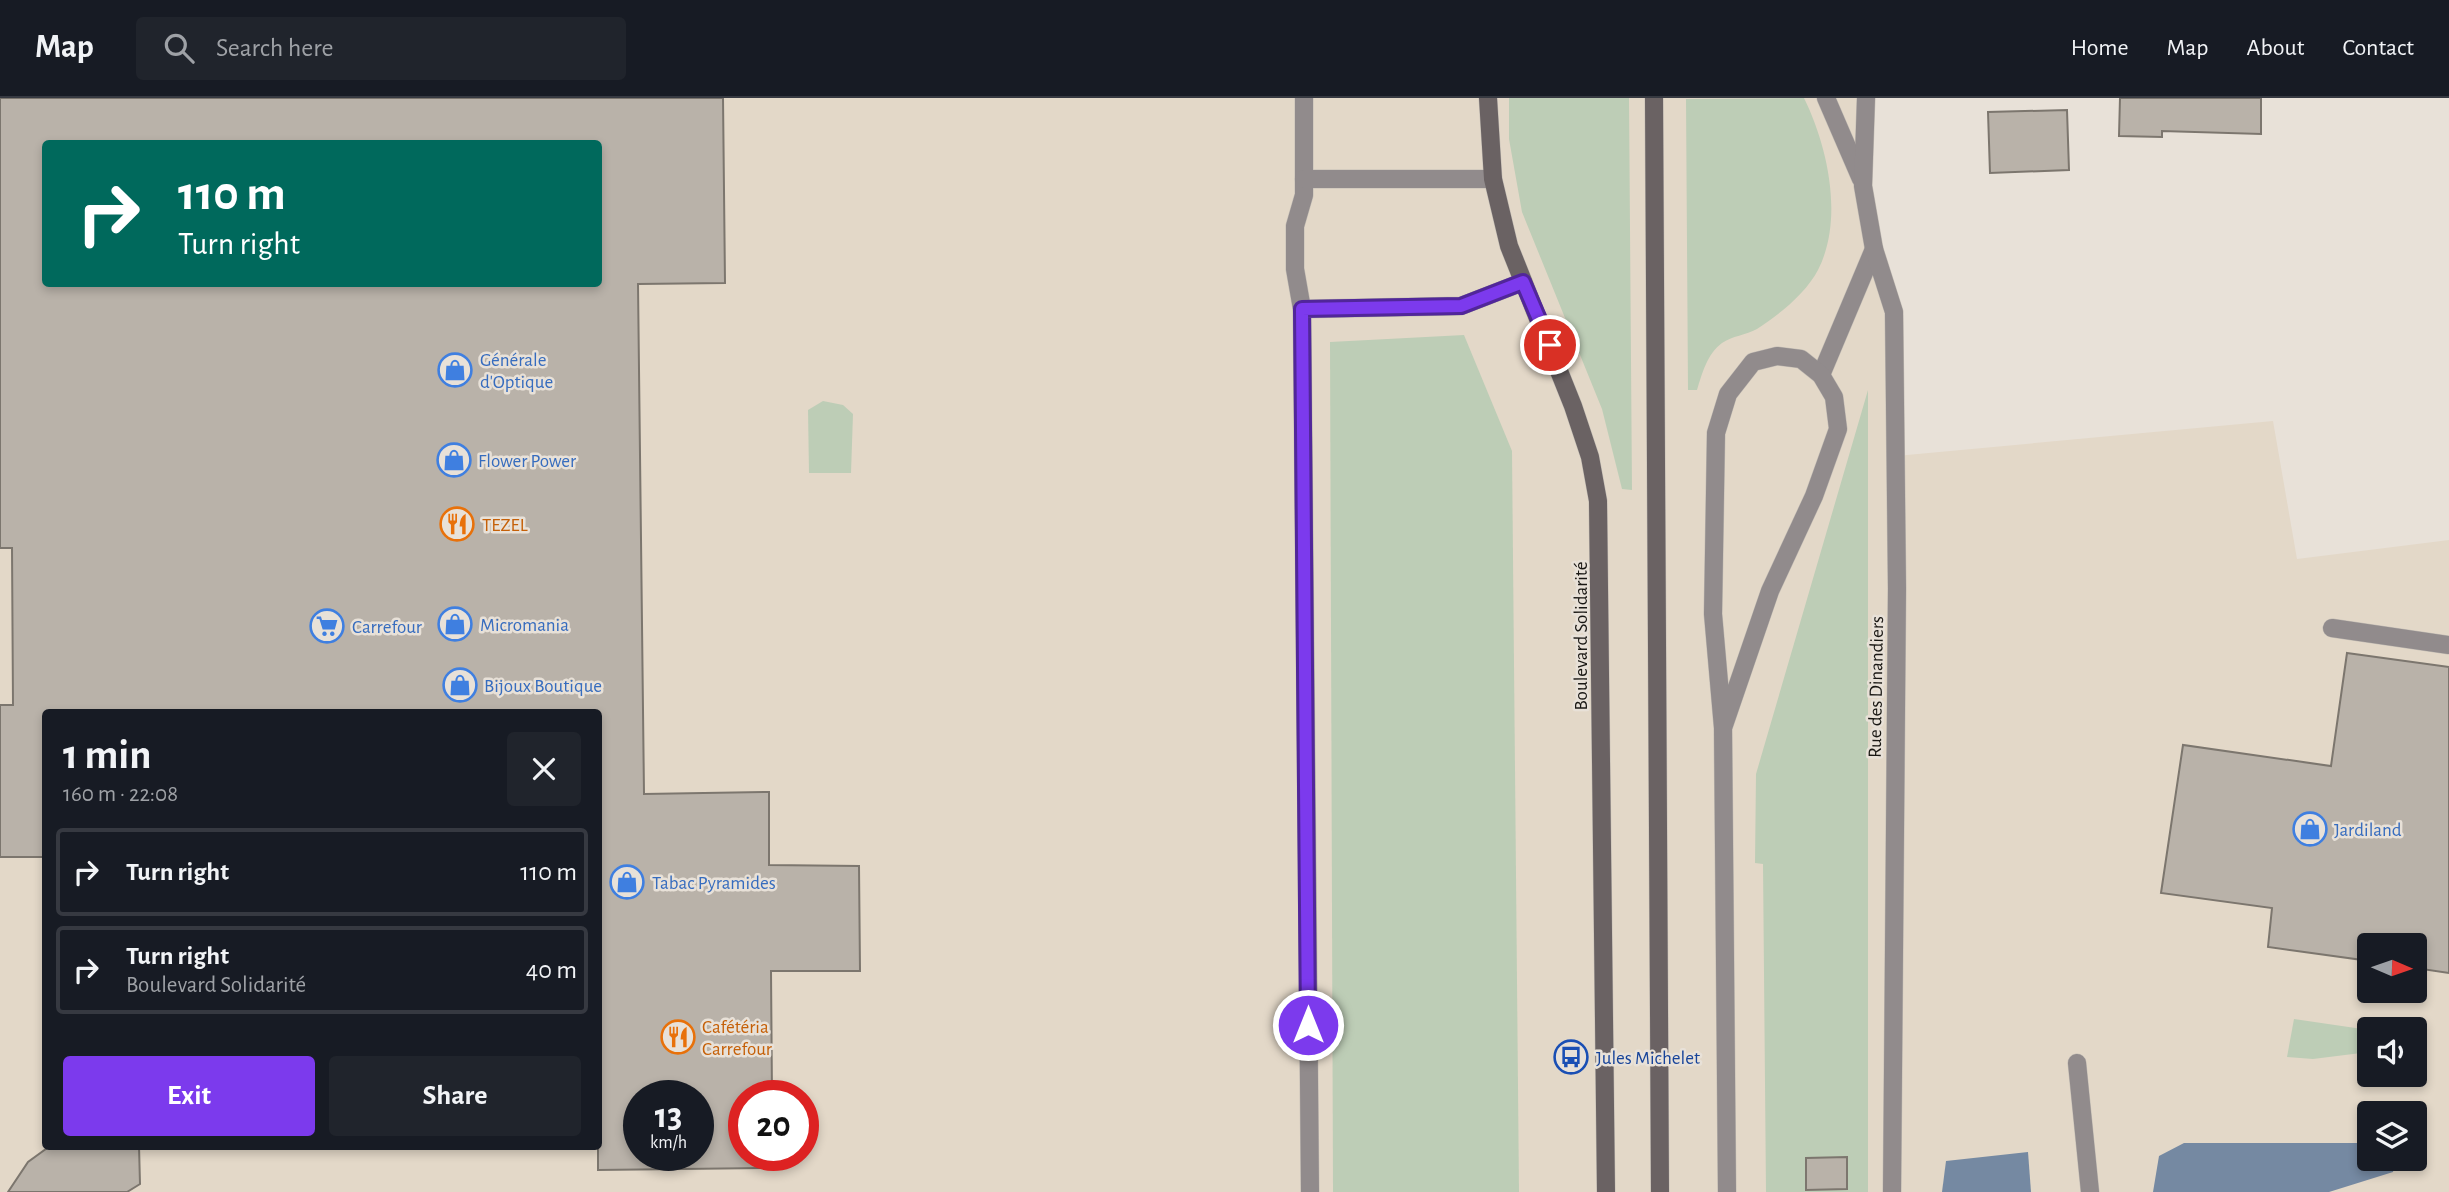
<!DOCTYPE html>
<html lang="en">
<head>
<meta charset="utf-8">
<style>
	:root { --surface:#171b24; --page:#20242c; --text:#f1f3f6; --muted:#9ea1a6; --line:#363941; --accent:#7c3aed }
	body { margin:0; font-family:"Alegreya Sans",sans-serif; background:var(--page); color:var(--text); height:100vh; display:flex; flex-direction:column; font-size:26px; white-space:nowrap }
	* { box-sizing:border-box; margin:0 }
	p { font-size:23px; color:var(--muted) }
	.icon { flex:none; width:38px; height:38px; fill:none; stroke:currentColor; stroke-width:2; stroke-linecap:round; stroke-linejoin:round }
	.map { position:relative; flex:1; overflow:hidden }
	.sheet { position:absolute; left:42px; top:611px; width:560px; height:441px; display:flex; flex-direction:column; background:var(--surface); border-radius:7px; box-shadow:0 4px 10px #0003 }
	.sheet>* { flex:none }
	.top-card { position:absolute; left:42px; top:42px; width:560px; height:147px; border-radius:7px; box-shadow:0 4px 10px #0003; background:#00695c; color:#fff; overflow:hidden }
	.needle { width:46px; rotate:92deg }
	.fabs { position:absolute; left:2357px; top:835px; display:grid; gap:14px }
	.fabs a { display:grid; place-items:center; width:70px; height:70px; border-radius:7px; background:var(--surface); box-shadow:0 4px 10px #0003; font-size:35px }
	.speed { position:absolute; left:623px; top:982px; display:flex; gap:14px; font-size:35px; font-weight:700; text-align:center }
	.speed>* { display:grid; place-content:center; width:91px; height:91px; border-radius:50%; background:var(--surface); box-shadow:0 4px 10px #0003; line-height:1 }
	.speed small { font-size:18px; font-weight:400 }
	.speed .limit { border:10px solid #d22; background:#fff; color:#111 }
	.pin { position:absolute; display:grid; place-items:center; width:60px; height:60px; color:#fff; margin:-30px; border:4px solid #fff; border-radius:50%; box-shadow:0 2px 7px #0007 }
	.me { position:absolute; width:77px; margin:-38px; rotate:0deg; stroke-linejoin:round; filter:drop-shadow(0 0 5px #0008) }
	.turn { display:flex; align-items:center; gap:24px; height:147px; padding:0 21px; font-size:32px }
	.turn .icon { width:91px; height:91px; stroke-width:2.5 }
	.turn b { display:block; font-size:49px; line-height:60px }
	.round { display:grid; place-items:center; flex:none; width:74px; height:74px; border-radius:7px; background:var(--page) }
	.overview { display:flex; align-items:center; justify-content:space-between; height:119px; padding:0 21px }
	h1 { font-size:42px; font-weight:700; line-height:52px }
	.action { display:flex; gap:14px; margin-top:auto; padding:14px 21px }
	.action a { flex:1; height:80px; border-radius:7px; background:var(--accent); color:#fff; font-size:28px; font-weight:700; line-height:80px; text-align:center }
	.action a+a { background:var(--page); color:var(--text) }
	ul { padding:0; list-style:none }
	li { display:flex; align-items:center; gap:21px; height:88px; margin:0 14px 10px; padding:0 7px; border:4px solid var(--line); border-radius:7px }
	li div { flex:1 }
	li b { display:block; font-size:26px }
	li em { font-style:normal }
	header { display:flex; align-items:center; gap:42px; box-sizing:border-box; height:98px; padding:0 35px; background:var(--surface); border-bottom:2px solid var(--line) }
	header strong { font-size:33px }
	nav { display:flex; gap:38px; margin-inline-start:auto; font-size:24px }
	.search { width:490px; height:63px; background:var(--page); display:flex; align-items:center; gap:18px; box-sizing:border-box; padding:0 24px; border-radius:7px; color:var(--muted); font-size:26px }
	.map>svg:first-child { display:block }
	.built { fill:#e3d8c8; fill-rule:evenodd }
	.green { fill:#bdcdb6 }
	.water { fill:#7589a2 }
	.building { fill:#b9b2a9; stroke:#7c766e; stroke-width:2; fill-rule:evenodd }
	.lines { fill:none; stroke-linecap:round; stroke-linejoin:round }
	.service-casing { stroke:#c3bdb5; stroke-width:19 }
	.minor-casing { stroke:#c3bdb5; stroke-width:19 }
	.secondary-casing { stroke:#c3bdb5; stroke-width:19 }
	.service { stroke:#918b8c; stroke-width:18 }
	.minor { stroke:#918b8c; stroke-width:18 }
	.secondary { stroke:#6a6263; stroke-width:18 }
	.route-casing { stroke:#51269a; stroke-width:18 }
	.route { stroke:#7c3aed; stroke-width:12 }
	.labels { text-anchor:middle; stroke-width:5; stroke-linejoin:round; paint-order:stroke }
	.shop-label { font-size:19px; fill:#366cbe; stroke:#e8e1d8; text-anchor:start }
	.food-label { font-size:19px; fill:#c56008; stroke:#e8e1d8; text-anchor:start }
	.street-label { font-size:19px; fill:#191713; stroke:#e8e1d8 }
	.transit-label { font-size:19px; fill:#164399; stroke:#e8e1d8; text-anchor:start }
</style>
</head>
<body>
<header>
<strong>Map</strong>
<div class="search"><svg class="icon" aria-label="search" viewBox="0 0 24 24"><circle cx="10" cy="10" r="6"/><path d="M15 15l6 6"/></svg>Search here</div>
<nav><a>Home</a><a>Map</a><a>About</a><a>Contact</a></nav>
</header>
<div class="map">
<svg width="2449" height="1094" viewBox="0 0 2449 1094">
	<rect width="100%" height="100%" fill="#e8e1d8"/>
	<!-- built -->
	<path class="built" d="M0 0H1866L1863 88 1894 214 1896 358 2273 323 2297 461 2449 442V1094H0ZM46 46H598V186H46ZM46 614H598V1048H46ZM2370 847H2415V892H2370ZM2370 931H2415V976H2370ZM639 998H698V1057H639ZM744 998H803V1057H744ZM2370 1015H2415V1060H2370Z"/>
	<!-- green -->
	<g class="green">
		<polygon points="1509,0 1629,0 1632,392 1622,391 1602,311 1522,114 1509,41"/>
		<path d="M1804 0C1828 49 1844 121 1818 172 1806 195 1779 217 1757 231 1746 237 1732 238 1722 245 1707 256 1702 276 1697 292H1688L1686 1Z"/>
		<polygon points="1464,237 1512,353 1519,1094 1333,1094 1330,244"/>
		<polygon points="1868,292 1868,1094 1766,1094 1763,766 1755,765 1756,676"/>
		<polygon points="823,303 843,307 853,316 851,375 809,375 808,312"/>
		<polygon points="2294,921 2369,932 2369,954 2313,961 2287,959"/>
	</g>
	<!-- water -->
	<g class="water">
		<polygon points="2184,1045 2369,1045 2370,1060 2396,1061 2393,1074 2329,1094 2153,1094 2159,1058"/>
		<polygon points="2028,1054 2031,1094 1942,1094 1946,1063"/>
	</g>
	<!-- building -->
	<g class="building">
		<path d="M0 0H723L725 185 638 186 644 696 769 694V767L859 768 860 873H771L772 998H744V1057H773V1070L598 1072V614H46V759H0V607H13L12 450H0ZM46 46H598V186H46ZM639 998H698V1057H639Z"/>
		<polygon points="2120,0 2261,0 2261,36 2162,33 2162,39 2119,38"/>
		<polygon points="2067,12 2069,72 1990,75 1988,14"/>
		<polygon points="2347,555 2449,569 2449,875 2415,870 2415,847 2370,847 2370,863 2268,849 2272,810 2161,795 2183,647 2331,668"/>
		<polygon points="50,1048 139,1048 140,1086 127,1094 8,1094 28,1064"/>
		<polygon points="1847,1059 1847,1091 1806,1092 1806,1060"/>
	</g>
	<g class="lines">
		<defs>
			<g id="service">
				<polyline points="1304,0 1304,97 1295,128 1295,171 1302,211 1310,1094"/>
				<polyline points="1304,81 1493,81"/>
				<polyline points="1302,211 1461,208 1523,184"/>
				<polyline points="1821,277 1874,151"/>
				<polyline points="2332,530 2449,547"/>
				<polyline points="1723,630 1770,493 1814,398 1838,331 1834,299 1821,277 1801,261 1777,258 1753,264 1728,296 1716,335 1713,516 1723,630 1727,1094"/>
				<polyline points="2077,965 2090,1094"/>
			</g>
			<g id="minor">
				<polyline points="1826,0 1861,81"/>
				<polyline points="1866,0 1863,88 1874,151 1894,214 1897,490 1892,1094"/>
			</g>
			<g id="secondary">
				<polyline points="1488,0 1493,81 1509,148 1573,308 1590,359 1598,403 1606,1094"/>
				<polyline points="1654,0 1660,1094"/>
			</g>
		</defs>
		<!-- service casing -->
		<use href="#service" class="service-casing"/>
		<!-- minor casing -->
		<use href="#minor" class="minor-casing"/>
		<!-- secondary casing -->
		<use href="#secondary" class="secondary-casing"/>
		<!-- service -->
		<use href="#service" class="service"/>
		<!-- minor -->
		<use href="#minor" class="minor"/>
		<!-- secondary -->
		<use href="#secondary" class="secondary"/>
	</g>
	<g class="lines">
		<defs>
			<polyline id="route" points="1308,927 1302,211 1461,208 1523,184 1550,247"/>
		</defs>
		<!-- route casing -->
		<use href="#route" class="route-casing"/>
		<!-- route -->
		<use href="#route" class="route"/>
	</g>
	<!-- icons -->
	<defs>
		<symbol id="shop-ring" viewBox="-11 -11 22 22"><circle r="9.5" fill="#e8e1d8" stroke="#3f7fe0" stroke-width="1.5"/><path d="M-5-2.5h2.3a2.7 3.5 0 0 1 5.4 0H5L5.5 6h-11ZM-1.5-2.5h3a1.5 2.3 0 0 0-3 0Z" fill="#3f7fe0"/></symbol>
		<symbol id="restaurant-ring" viewBox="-11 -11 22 22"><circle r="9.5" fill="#e8e1d8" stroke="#e8710a" stroke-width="1.5"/><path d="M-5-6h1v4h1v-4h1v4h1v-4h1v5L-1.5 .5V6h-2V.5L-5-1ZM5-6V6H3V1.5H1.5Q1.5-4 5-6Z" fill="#e8710a"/></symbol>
		<symbol id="supermarket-ring" viewBox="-11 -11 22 22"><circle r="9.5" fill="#e8e1d8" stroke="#3f7fe0" stroke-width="1.5"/><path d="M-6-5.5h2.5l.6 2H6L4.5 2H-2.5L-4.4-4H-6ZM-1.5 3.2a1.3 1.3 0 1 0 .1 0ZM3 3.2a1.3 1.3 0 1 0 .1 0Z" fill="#3f7fe0"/></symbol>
		<symbol id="bus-ring" viewBox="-11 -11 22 22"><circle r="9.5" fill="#e8e1d8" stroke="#1a4fb4" stroke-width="1.5"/><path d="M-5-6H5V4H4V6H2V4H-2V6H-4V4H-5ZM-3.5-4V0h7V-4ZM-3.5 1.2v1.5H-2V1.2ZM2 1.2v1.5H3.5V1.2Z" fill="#1a4fb4"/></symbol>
	</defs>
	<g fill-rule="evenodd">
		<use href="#shop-ring" x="436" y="253" width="38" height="38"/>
		<use href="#shop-ring" x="435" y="343" width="38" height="38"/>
		<use href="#restaurant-ring" x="438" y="407" width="38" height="38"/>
		<use href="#shop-ring" x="436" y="507" width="38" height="38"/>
		<use href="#supermarket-ring" x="308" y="509" width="38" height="38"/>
		<use href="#shop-ring" x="441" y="568" width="38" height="38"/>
		<use href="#shop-ring" x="2291" y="712" width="38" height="38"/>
		<use href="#shop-ring" x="608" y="765" width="38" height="38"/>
		<use href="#restaurant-ring" x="659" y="920" width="38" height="38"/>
		<use href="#bus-ring" x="1552" y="940" width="38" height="38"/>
	</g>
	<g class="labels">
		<!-- shop labels -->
		<g class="shop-label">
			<text x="480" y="268">Générale<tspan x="480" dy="22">d'Optique</tspan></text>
			<text x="478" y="369">Flower Power</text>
			<text x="480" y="533">Micromania</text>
			<text x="352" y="535">Carrefour</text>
			<text x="484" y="594">Bijoux Boutique</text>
			<text x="2334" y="738">Jardiland</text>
			<text x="652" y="791">Tabac Pyramides</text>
		</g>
		<!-- food labels -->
		<g class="food-label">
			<text x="482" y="433">TEZEL</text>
			<text x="702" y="935">Cafétéria<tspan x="702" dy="22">Carrefour</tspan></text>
		</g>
		<!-- street labels -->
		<g class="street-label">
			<text transform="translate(1580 538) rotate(-90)" y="7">Boulevard Solidarité</text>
			<text transform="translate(1875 589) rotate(-89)" y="7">Rue des Dinandiers</text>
		</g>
		<!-- transit labels -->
		<g class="transit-label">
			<text x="1596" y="966">Jules Michelet</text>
		</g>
	</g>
</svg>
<div class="fabs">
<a><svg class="needle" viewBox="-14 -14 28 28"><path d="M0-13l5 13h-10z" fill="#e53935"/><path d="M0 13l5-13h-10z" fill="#9ea1a6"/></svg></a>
<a><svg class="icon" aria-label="sound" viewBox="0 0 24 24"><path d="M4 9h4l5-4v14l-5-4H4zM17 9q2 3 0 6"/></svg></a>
<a><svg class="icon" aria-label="layers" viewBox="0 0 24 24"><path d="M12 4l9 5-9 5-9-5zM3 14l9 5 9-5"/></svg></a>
</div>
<div class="speed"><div>13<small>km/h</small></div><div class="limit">20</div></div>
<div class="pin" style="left:1550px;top:247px;background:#d93025"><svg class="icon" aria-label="arrive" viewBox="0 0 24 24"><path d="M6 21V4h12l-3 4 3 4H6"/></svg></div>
<svg class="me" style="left:1308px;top:927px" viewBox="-20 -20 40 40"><circle r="17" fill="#7c3aed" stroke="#fff" stroke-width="3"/><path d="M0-11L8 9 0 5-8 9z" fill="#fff"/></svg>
<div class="top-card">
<div class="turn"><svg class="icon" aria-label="right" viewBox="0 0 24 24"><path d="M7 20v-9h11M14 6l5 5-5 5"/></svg><div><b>110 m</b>Turn right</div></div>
</div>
<section class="sheet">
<div class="overview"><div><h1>1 min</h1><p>160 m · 22:08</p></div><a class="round"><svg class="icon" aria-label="close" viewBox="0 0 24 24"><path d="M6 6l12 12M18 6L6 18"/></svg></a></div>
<ul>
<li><svg class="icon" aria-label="right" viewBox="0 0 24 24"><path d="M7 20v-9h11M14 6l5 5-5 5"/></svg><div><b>Turn right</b></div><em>110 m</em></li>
<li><svg class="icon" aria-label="right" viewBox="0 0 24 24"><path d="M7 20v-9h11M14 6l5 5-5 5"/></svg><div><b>Turn right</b><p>Boulevard Solidarité</p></div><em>40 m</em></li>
</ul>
<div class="action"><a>Exit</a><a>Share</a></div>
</section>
</div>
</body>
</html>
